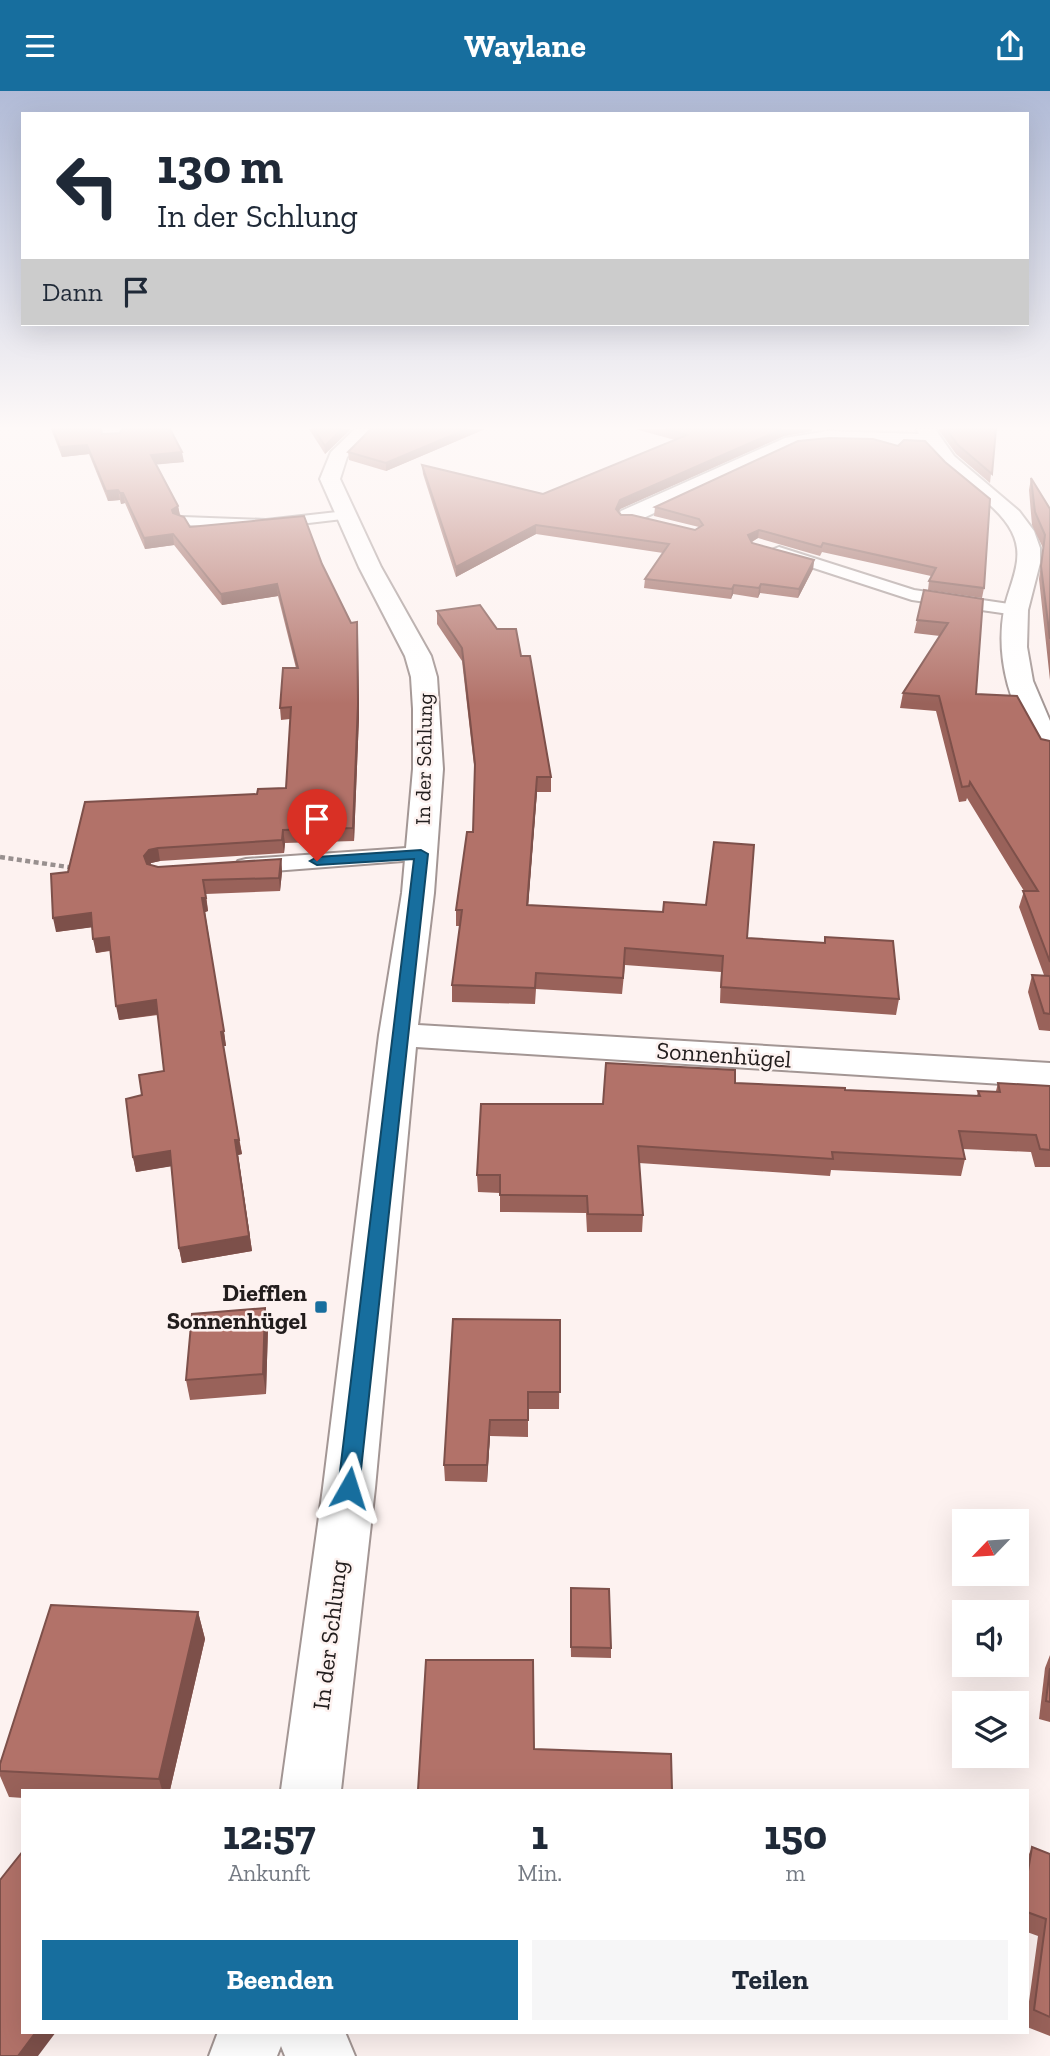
<!DOCTYPE html>
<html lang="de">
<head>
<meta charset="utf-8">
<style>
	:root { --surface:#fff; --page:#f6f6f7; --text:#1f2937; --muted:#747a83; --accent:#176e9e }
	body { margin:0; font-family:"Zilla Slab",serif; background:var(--page); color:var(--text); height:100vh; display:flex; flex-direction:column; font-size:26px; white-space:nowrap }
	* { box-sizing:border-box; margin:0 }
	p { font-size:23px; color:var(--muted) }
	.icon { flex:none; width:38px; height:38px; fill:none; stroke:currentColor; stroke-width:2; stroke-linecap:round; stroke-linejoin:round }
	.map { position:relative; flex:1; overflow:hidden }
	.details { position:absolute; left:21px; top:1698px; width:1008px; height:245px; display:flex; flex-direction:column; background:var(--surface); border-radius:0px; box-shadow:0 7px 28px #0002 }
	.details>* { flex:none }
	.banner { position:absolute; left:21px; top:21px; width:1008px; height:214px; border-radius:0px; box-shadow:0 7px 28px #0002; background:#fff; color:var(--text); overflow:hidden }
	.needle { width:46px; rotate:245deg }
	.buttons { position:absolute; left:952px; top:1418px; display:grid; gap:14px }
	.buttons a { display:grid; place-items:center; width:77px; height:77px; border-radius:0px; background:var(--surface); box-shadow:0 7px 28px #0002; font-size:35px }
	.pin { position:absolute; display:grid; place-items:center; width:60px; height:60px; color:#fff; margin:-72px -30px; border-radius:50% 50% 50% 0; rotate:-45deg; box-shadow:0 0 7px #0007 }
	.pin .icon { rotate:45deg }
	.me { position:absolute; width:77px; margin:-38px; rotate:6deg; stroke-linejoin:round; filter:drop-shadow(0 0 5px #0008) }
	.turn { display:flex; align-items:center; gap:24px; height:147px; padding:0 21px; font-size:32px }
	.turn .icon { width:91px; height:91px; stroke-width:2.5 }
	.turn b { display:block; font-size:49px; line-height:60px }
	.then { display:flex; align-items:center; height:66px; padding:0 21px; background:#0003; gap:14px; font-size:26px }
	.eta { display:flex; justify-content:space-evenly; align-items:center; height:119px; text-align:center }
	.eta b { font-size:42px; font-weight:700; line-height:49px }
	.primary-button { display:flex; gap:14px; margin-top:auto; padding:14px 21px }
	.primary-button a { flex:1; height:80px; border-radius:0px; background:var(--accent); color:#fff; font-size:28px; font-weight:700; line-height:80px; text-align:center }
	.primary-button a+a { background:var(--page); color:var(--text) }
	header { display:flex; justify-content:space-between; align-items:center; height:91px; padding:0 21px; background:var(--accent); color:#fff; font-size:32px; font-weight:700 }
	.map>svg:first-child { display:block }
	.lines { fill:none; stroke-linecap:round; stroke-linejoin:round }
	.service-casing { stroke:#a39694; stroke-width:4 }
	.minor-casing { stroke:#a39694; stroke-width:4 }
	.path { stroke:#98908f; stroke-width:4.5; stroke-dasharray:5 3.5; stroke-linecap:butt }
	.service { fill:#fff; fill-rule:evenodd }
	.minor { fill:#fff; fill-rule:evenodd }
	.wall { fill:#99625a }
	.shaded-wall { fill:#7d504a }
	.building { fill:#b27269; stroke:#7d504a; stroke-width:2 }
	.route { fill:#176e9e; stroke:#0f4867; stroke-width:2 }
	.poi-dot { fill:#176e9e; stroke:#fdf2f0; stroke-width:2.5 }
	.labels { text-anchor:middle; stroke-width:5; stroke-linejoin:round; paint-order:stroke }
	.far-street-label { font-size:21px; fill:#221d1d; stroke:#fdf2f0 }
	.street-label { font-size:24px; fill:#221d1d; stroke:#fdf2f0 }
	.poi-label { font-size:24px; font-weight:bold; fill:#221d1d; stroke:#fdf2f0; text-anchor:end }
</style>
</head>
<body>
<header><svg class="icon" aria-label="menu" viewBox="0 0 24 24"><path d="M4 6h16M4 12h16M4 18h16"/></svg>Waylane<svg class="icon" aria-label="share" viewBox="0 0 24 24"><path d="M12 15V3M7 8l5-5 5 5M5 13v7h14v-7"/></svg></header>
<div class="map">
<svg width="1050" height="1965" viewBox="0 0 1050 1965">
	<rect width="100%" height="100%" fill="#fdf2f0"/>
	<g class="lines">
		<defs>
			<g id="service">
				<polygon points="346,420 353,424 351,427 266,437 183,434 176,430 183,426 266,429"/>
				<polygon points="779,456 914,499 1016,514 1024,519 1016,524 912,509 774,464 771,461 774,458"/>
				<polygon points="421,756 429,758 432,763 429,768 246,782 238,780 235,775 238,770 246,768"/>
			</g>
			<g id="minor">
				<polygon points="355,338 376,338 347,366 340,388 381,476 431,565 437,586 443,678 434,802 418,934 1050,972 1050,996 416,956 375,1397 341,1699 281,1699 323,1397 379,944 402,802 413,678 413,618 411,586 405,565 359,476 320,388 331,361"/>
				<path d="M917 338H935L954 365 1019 420 1034 440 1040 457V472L1028 519 1027 556 1033 590 1050 630V664L1040 661C1011 620 995 569 1004 519 1009 493 1026 468 1012 441 997 410 947 386 925 355L828 352 796 356 637 430H621L618 425 621 420 785 347 828 340 919 343Z"/>
				<polygon points="218,1941 345,1941 355,1965 285,1965 281,1955 277,1965 209,1965"/>
			</g>
		</defs>
		<!-- service casing -->
		<use href="#service" class="service-casing"/>
		<!-- minor casing -->
		<use href="#minor" class="minor-casing"/>
		<!-- path -->
		<polyline class="path" points="0,766 75,777"/>
		<!-- service -->
		<use href="#service" class="service"/>
		<!-- minor -->
		<use href="#minor" class="minor"/>
	</g>
	<!-- wall -->
	<g class="wall">
		<polygon points="51,338 101,338 102,343 184,371 156,373 178,415 180,424 190,436 322,473 351,532 358,542 359,626 354,750 285,752 284,762 160,770 151,772 150,774 158,776 281,768 282,781 280,800 206,803 208,820 205,821 226,955 223,955 242,1063 238,1064 252,1160 182,1172 179,1157 171,1075 136,1081 133,1066 142,1004 164,980 158,924 119,929 110,860 96,862 92,836 56,841 68,781 257,703 286,697 290,628 281,629 280,617 296,577 278,505 222,514 174,454 145,458 125,412 121,413 120,409 108,410 89,363 62,366"/>
		<polygon points="309,338 351,338 325,363"/>
		<polygon points="485,338 386,380 349,369 348,361"/>
		<polygon points="635,338 812,338 812,340 784,345 620,418 619,421 621,424 695,439 699,436 654,425 655,416 798,350 984,497 982,507 928,499 929,490 931,485 822,461 820,465 758,447 752,451 752,452 814,469 813,478 798,507 760,502 758,507 733,503 731,508 644,497 645,488 663,462 536,443 456,486 423,383 422,374 543,403 675,349"/>
		<polygon points="938,338 996,338 990,392 956,363"/>
		<polygon points="1031,387 1050,418 1050,589 1039,488 1043,457 1032,434 1029,399"/>
		<polygon points="983,508 976,603 1041,648 1050,650 1050,940 1039,939 1028,901 1032,884 1044,884 1019,816 1024,800 967,707 966,710 959,711 936,620 900,617 903,602 940,545 914,542 917,529"/>
		<polygon points="437,520 497,538 521,565 551,686 551,701 537,701 528,814 747,847 824,852 825,846 899,908 896,924 720,912 721,881 625,874 622,903 536,898 535,913 452,911 452,894 460,835 456,835 456,819 473,741 475,683 462,570 437,533"/>
		<polygon points="735,992 845,999 977,1005 978,1000 996,1000 998,992 1050,995 1050,1076 1035,1076 1031,1061 963,1058 965,1068 961,1085 831,1079 830,1085 639,1072 643,1124 642,1141 587,1141 586,1122 500,1121 500,1102 478,1101 477,1084 603,1013"/>
		<polygon points="265,1217 268,1237 266,1303 190,1309 186,1289"/>
		<polygon points="560,1229 559,1318 528,1318 528,1346 490,1345 487,1391 445,1390 444,1374"/>
		<polygon points="570,1507 611,1557 611,1567 571,1566"/>
		<polygon points="198,1521 205,1548 170,1699 23,1699 23,1707 9,1706 0,1685 0,1673"/>
		<polygon points="1050,1564 1050,1631 1039,1628 1045,1577"/>
		<polygon points="1032,1756 1050,1763 1050,1945 1027,1936 1027,1925 1038,1845 1027,1841 1027,1768"/>
	</g>
	<!-- shaded-wall -->
	<g class="shaded-wall">
		<polygon points="342,338 351,338 325,363 325,355"/>
		<polygon points="467,338 485,338 386,380 386,372"/>
		<polygon points="782,338 812,338 812,340 784,345 620,418 616,426 616,418 620,409"/>
		<polygon points="87,354 89,363 62,366 60,356"/>
		<polygon points="182,361 184,371 152,374 151,364"/>
		<polygon points="118,399 120,409 108,410 106,400"/>
		<polygon points="120,402 123,402 125,412 121,413"/>
		<polygon points="178,415 180,425 174,429 172,419"/>
		<polygon points="536,434 536,443 456,486 456,476"/>
		<polygon points="759,439 758,447 747,453 748,444"/>
		<polygon points="173,443 174,454 145,458 144,447"/>
		<polygon points="814,469 813,478 798,507 799,498"/>
		<polygon points="277,493 278,505 222,514 221,503"/>
		<polygon points="761,493 760,502 758,507 759,497"/>
		<polygon points="734,494 733,503 731,508 732,498"/>
		<polygon points="357,531 359,626 354,750 353,737"/>
		<polygon points="537,686 537,701 527,830 527,814"/>
		<polygon points="283,739 285,752 284,762 282,749"/>
		<polygon points="158,757 160,770 151,772 147,779 144,765 149,759"/>
		<polygon points="281,768 282,781 280,800 279,787"/>
		<polygon points="202,807 206,807 208,820 205,821"/>
		<polygon points="91,822 94,836 56,841 53,827"/>
		<polygon points="109,846 112,859 96,862 93,848"/>
		<polygon points="156,909 159,923 119,929 116,915"/>
		<polygon points="224,940 226,955 223,955 221,941"/>
		<polygon points="235,1049 239,1049 242,1063 238,1064 252,1160 182,1172 179,1157"/>
		<polygon points="170,1060 173,1075 136,1081 133,1066"/>
		<polygon points="265,1217 268,1237 266,1303 263,1283"/>
		<polygon points="490,1329 490,1345 487,1391 487,1374"/>
		<polygon points="198,1521 205,1548 170,1699 162,1699 159,1688"/>
		<polygon points="36,1941 56,1941 38,1965 18,1965"/>
	</g>
	<!-- building -->
	<g class="building">
		<polygon points="53,338 101,338 102,343 120,342 122,338 170,338 182,361 151,364 178,415 172,419 173,422 184,426 190,436 304,425 322,473 351,532 357,531 358,613 353,737 283,739 282,749 158,757 149,759 144,765 147,773 158,776 281,768 279,787 203,789 206,807 202,807 224,940 221,941 239,1049 235,1049 249,1145 179,1157 170,1060 133,1066 126,1008 142,1004 139,984 164,980 156,909 116,915 109,846 93,848 91,822 53,827 51,783 68,781 85,711 257,703 258,698 286,697 291,616 280,617 283,577 298,577 277,493 221,503 173,443 144,447 123,402 120,402 118,399 106,400 87,354 60,356"/>
		<polygon points="314,338 342,338 325,355"/>
		<polygon points="371,338 467,338 386,372 348,361"/>
		<polygon points="665,338 782,338 620,409 616,418 621,424 632,424 695,439 703,434 699,428 655,416 798,350 829,347 873,348 898,355 904,349 925,350 945,371 990,408 984,497 929,490 936,477 823,452 821,456 759,439 748,444 752,452 814,469 799,498 761,493 759,497 734,494 732,498 645,488 669,453 536,434 456,476 422,374 543,403 687,344"/>
		<polygon points="946,338 996,338 992,383 958,354"/>
		<polygon points="1031,387 1050,418 1050,548 1041,475 1045,444 1035,421"/>
		<polygon points="924,499 983,508 976,603 1017,605 1041,648 1050,650 1050,871 1023,800 1038,800 970,691 969,695 962,696 939,605 903,602 948,532 917,529"/>
		<polygon points="480,514 497,538 516,538 521,565 530,565 551,686 537,686 527,814 663,821 664,811 706,814 714,751 754,754 747,847 825,852 825,846 893,850 899,908 721,896 723,865 625,857 623,887 536,882 535,897 452,894 462,819 456,819 467,741 473,741 475,673 462,557 437,520"/>
		<polygon points="1032,884 1050,885 1050,923 1044,922"/>
		<polygon points="606,972 735,979 735,992 845,997 845,999 980,1005 978,1000 1000,1001 998,992 1050,995 1050,1059 1040,1058 1036,1044 959,1040 965,1068 832,1061 833,1068 638,1055 643,1124 588,1123 587,1105 500,1104 500,1084 477,1084 481,1013 603,1013"/>
		<polygon points="265,1217 263,1283 186,1289 192,1223"/>
		<polygon points="453,1228 560,1229 560,1301 528,1301 528,1329 490,1329 487,1374 444,1374"/>
		<polygon points="571,1497 609,1498 611,1557 571,1556"/>
		<polygon points="51,1514 198,1521 159,1688 0,1680 0,1673"/>
		<polygon points="426,1569 533,1569 534,1658 671,1663 672,1699 418,1699"/>
		<polygon points="1050,1577 1050,1611 1046,1610"/>
		<polygon points="1032,1756 1050,1763 1050,1926 1034,1919 1046,1828 1027,1821 1027,1786"/>
		<polygon points="23,1760 23,1941 36,1941 18,1965 0,1965 0,1789"/>
	</g>
	<!-- sky -->
	<linearGradient id="sky" x2="0" y2="1"><stop stop-color="#b1bbd7"/><stop offset="0.55" stop-color="#fef9f8"/><stop offset="1" stop-color="#fef9f8" stop-opacity="0"/></linearGradient>
	<rect width="1050" height="613" fill="url(#sky)"/>
	<!-- route -->
	<polygon class="route" points="421,759 428,763 359,1397 356,1403 349,1406 341,1403 338,1397 414,768 317,774 310,770 317,766"/>
	<!-- markers -->
	<rect class="poi-dot" x="314" y="1209" width="14" height="14" rx="3.5"/>
	<g class="labels">
		<!-- far-street labels -->
		<g class="far-street-label">
			<text transform="translate(424 668) rotate(-89)" y="7">In der Schlung</text>
		</g>
		<!-- street labels -->
		<g class="street-label">
			<text transform="translate(724 964) rotate(4)" y="8">Sonnenhügel</text>
			<text transform="translate(330 1544) rotate(-83)" y="8">In der Schlung</text>
		</g>
		<!-- poi labels -->
		<g class="poi-label">
			<text x="307" y="1210">Diefflen<tspan x="307" dy="28">Sonnenhügel</tspan></text>
		</g>
	</g>
</svg>
<div class="buttons">
<a><svg class="needle" viewBox="-14 -14 28 28"><path d="M0-13l5 13h-10z" fill="#e53935"/><path d="M0 13l5-13h-10z" fill="#747a83"/></svg></a>
<a><svg class="icon" aria-label="sound" viewBox="0 0 24 24"><path d="M4 9h4l5-4v14l-5-4H4zM17 9q2 3 0 6"/></svg></a>
<a><svg class="icon" aria-label="layers" viewBox="0 0 24 24"><path d="M12 4l9 5-9 5-9-5zM3 14l9 5 9-5"/></svg></a>
</div>
<div class="pin" style="left:317px;top:770px;background:#d93025"><svg class="icon" aria-label="arrive" viewBox="0 0 24 24"><path d="M6 21V4h12l-3 4 3 4H6"/></svg></div>
<svg class="me" style="left:349px;top:1397px" viewBox="-20 -20 40 40"><path d="M0-17L14 15 0 8-14 15z" fill="#176e9e" stroke="#fff" stroke-width="4"/></svg>
<div class="banner">
<div class="turn"><svg class="icon" aria-label="left" viewBox="0 0 24 24"><path d="M17 20v-9H6M10 6l-5 5 5 5"/></svg><div><b>130 m</b>In der Schlung</div></div>
<div class="then">Dann<svg class="icon" aria-label="arrive" viewBox="0 0 24 24"><path d="M6 21V4h12l-3 4 3 4H6"/></svg></div>
</div>
<section class="details">
<div class="eta">
<div><b>12:57</b><p>Ankunft</p></div>
<div><b>1</b><p>Min.</p></div>
<div><b>150</b><p>m</p></div>
</div>
<div class="primary-button"><a>Beenden</a><a>Teilen</a></div>
</section>
</div>
</body>
</html>
